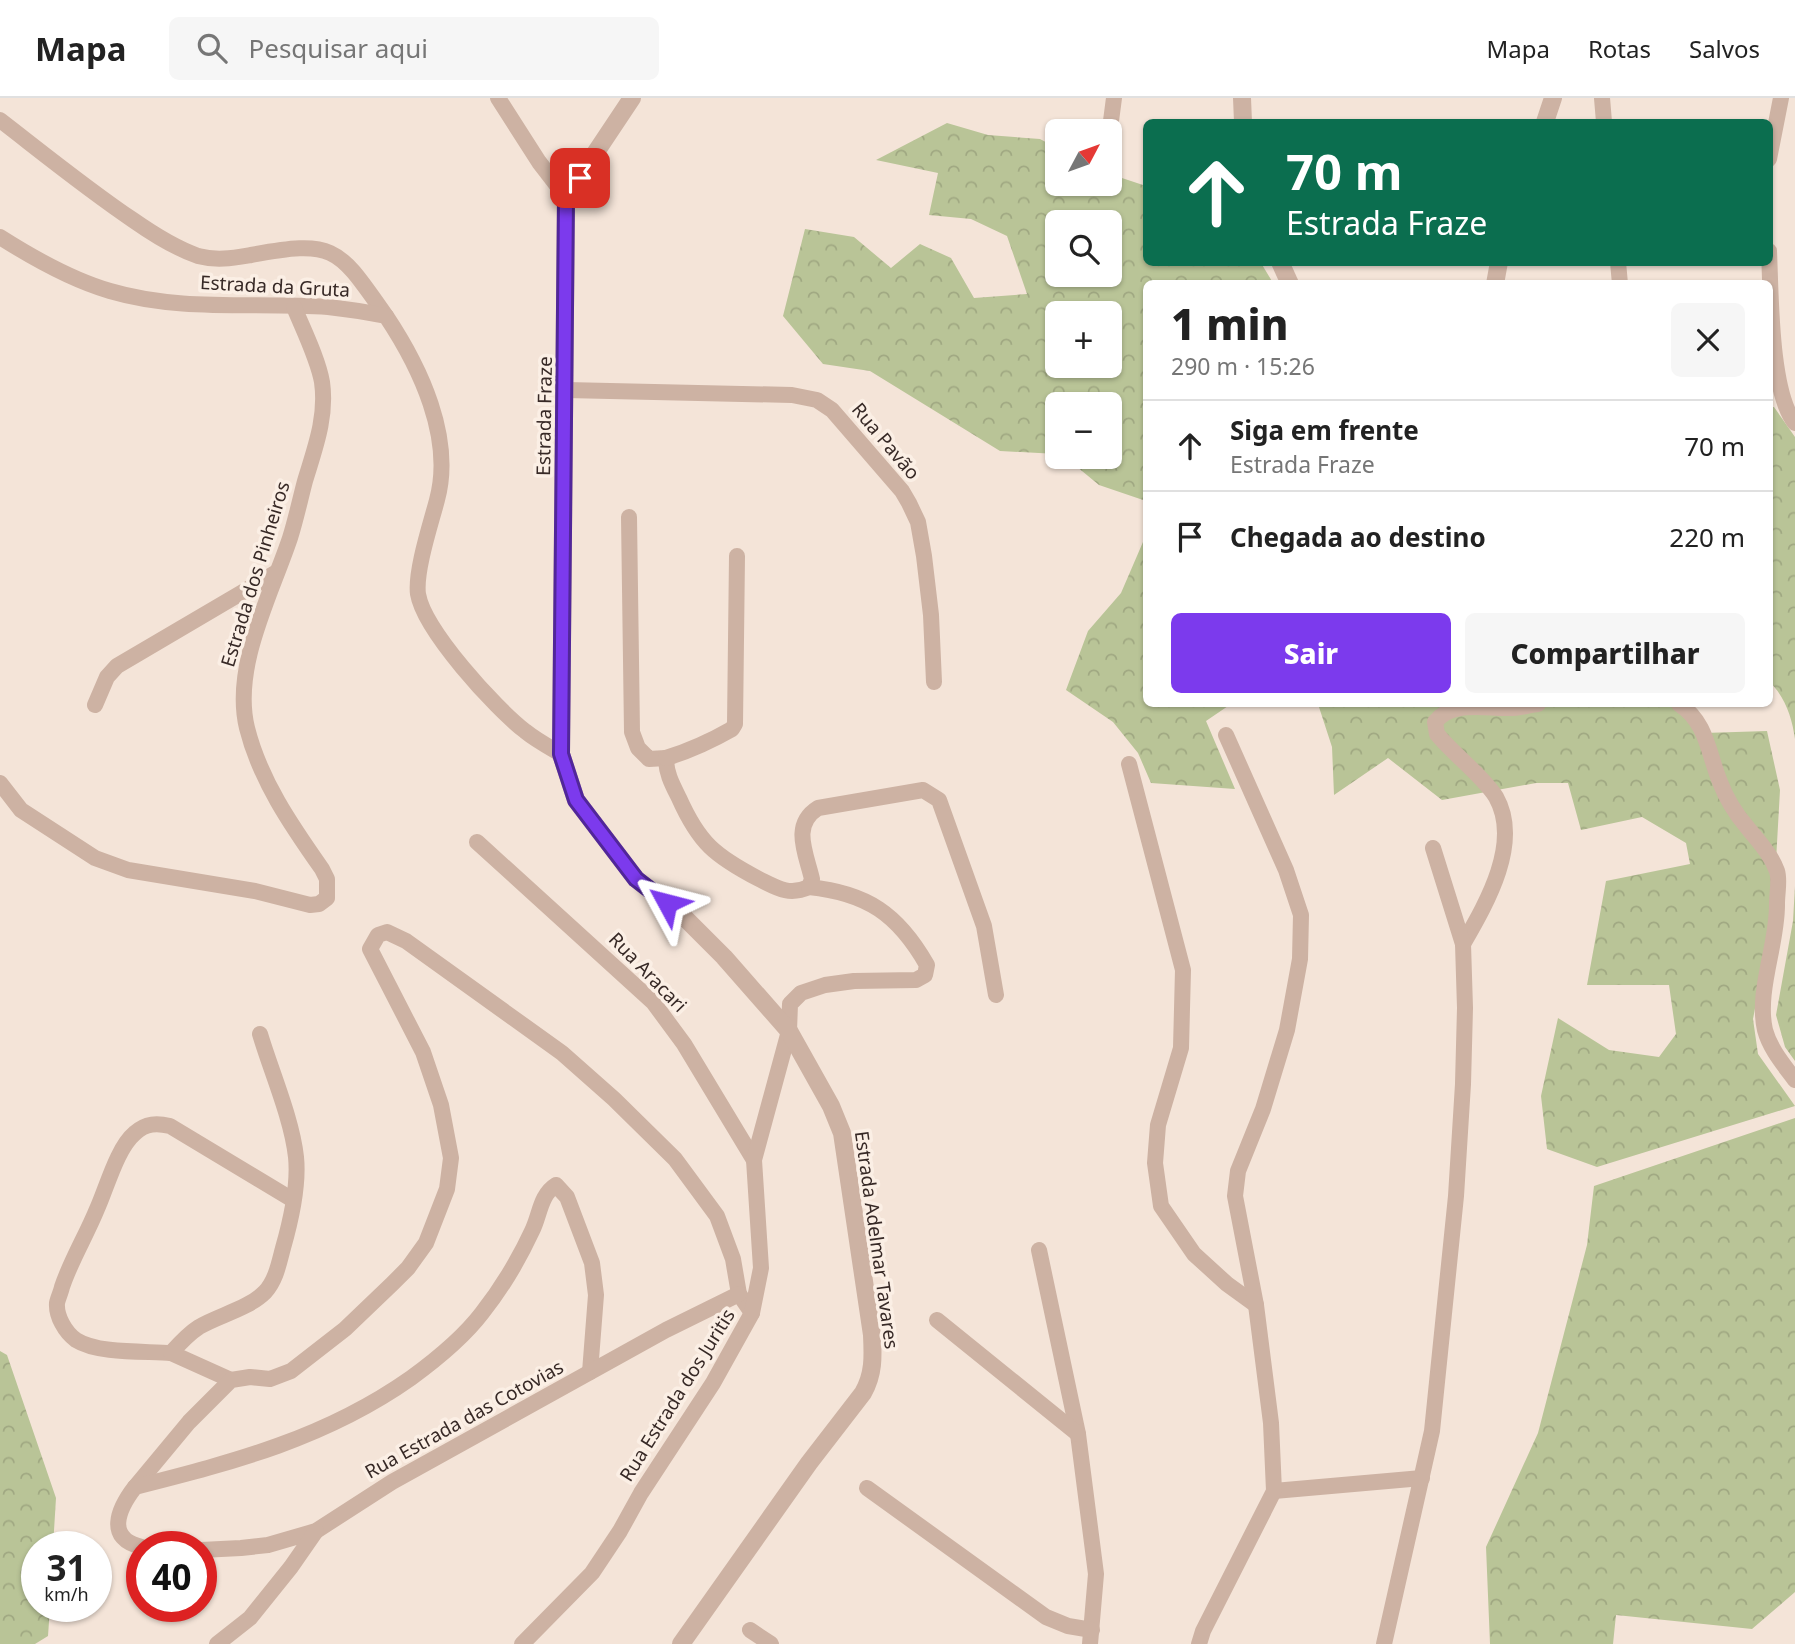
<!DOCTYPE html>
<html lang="pt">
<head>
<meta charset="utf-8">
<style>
	:root { --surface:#fff; --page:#f6f6f6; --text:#222; --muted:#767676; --line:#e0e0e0; --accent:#7c3aed }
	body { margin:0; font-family:"Noto Sans",sans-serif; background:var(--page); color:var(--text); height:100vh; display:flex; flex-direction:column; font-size:26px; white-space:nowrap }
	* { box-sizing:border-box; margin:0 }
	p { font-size:23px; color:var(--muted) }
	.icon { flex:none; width:38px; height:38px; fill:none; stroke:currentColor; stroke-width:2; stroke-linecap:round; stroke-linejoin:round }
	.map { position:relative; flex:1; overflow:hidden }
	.details { position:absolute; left:1143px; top:182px; width:630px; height:427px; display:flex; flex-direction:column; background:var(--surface); border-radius:10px; box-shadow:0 2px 5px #0004 }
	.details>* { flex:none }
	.top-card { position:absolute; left:1143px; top:21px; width:630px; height:147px; border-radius:10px; box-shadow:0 2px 5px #0004; background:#0b6e4f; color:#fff; overflow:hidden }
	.needle { width:46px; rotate:49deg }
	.fabs { position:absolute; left:1045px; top:21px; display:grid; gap:14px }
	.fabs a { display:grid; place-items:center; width:77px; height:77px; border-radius:10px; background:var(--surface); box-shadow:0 2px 5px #0004; font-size:35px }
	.speed { position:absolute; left:21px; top:1433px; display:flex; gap:14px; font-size:35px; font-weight:700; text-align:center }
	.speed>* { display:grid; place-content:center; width:91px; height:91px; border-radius:50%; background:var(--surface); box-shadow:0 2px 5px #0004; line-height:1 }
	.speed small { font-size:18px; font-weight:400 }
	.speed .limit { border:10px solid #d22; background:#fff; color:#111 }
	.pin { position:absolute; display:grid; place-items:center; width:60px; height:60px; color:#fff; margin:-30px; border-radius:14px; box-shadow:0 4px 10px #0006 }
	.me { position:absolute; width:77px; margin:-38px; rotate:308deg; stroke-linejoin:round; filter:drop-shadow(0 0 5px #0008) }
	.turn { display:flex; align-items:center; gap:24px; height:147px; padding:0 28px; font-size:32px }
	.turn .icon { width:91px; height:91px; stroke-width:2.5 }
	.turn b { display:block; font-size:49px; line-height:60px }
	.round { display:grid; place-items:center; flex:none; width:74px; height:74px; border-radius:10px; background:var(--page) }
	.head { display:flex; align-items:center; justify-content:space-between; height:119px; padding:0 28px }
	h1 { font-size:42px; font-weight:800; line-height:52px }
	.primary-button { display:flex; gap:14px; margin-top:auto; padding:14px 28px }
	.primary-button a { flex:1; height:80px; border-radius:10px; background:var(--accent); color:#fff; font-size:28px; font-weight:800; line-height:80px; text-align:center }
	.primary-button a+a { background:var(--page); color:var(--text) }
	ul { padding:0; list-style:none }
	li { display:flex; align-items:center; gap:21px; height:91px; padding:0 28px; border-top:2px solid var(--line) }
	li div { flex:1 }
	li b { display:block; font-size:26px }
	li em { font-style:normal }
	header { display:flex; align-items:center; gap:42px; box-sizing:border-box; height:98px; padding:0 35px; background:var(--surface); border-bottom:2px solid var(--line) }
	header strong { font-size:33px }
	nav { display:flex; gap:38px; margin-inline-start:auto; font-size:24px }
	.search { width:490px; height:63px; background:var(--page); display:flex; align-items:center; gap:18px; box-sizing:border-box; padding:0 24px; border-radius:10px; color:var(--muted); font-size:26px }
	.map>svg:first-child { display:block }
	.forest { fill:url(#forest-crowns); fill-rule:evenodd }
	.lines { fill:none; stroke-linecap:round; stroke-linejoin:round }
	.minor { stroke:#cdb2a3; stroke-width:16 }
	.tertiary { stroke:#cdb2a3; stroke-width:18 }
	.route-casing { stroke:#51269a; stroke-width:18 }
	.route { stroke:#7c3aed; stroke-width:12 }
	.labels { text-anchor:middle; stroke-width:7; stroke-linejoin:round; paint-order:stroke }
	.street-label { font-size:19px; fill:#372926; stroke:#fbefe5 }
</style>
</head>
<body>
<header>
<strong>Mapa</strong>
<div class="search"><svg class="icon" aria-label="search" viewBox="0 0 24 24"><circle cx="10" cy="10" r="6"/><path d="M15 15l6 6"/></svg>Pesquisar aqui</div>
<nav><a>Mapa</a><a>Rotas</a><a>Salvos</a></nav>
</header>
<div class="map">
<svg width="1795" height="1546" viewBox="0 0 1795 1546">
	<defs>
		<pattern id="forest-crowns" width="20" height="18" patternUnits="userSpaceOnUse" patternTransform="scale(1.75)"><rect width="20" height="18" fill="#b9c497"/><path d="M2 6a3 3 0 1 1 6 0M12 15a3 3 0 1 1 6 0" fill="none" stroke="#a0a882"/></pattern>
	</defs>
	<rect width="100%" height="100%" fill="#f4e4d8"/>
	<!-- forest -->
	<g class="forest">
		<path d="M947 25 988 37 1040 41 1057 50V86H1110V76L1146 88V164L1261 165 1273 185 1146 186V403L1099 387 1065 359H1110V306H1057V356L1000 353 870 273 823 266 783 218 805 131 854 139 891 170 920 146 951 160 974 200 1027 196 1007 138 971 121 929 117 938 75 876 62ZM1057 124H1110V177H1057ZM1057 215H1110V268H1057Z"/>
		<path d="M1769 309H1774L1795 339V641C1792 619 1785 599 1769 583Z"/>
		<polygon points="1146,437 1146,606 1231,606 1206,623 1235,691 1151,685 1138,655 1113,624 1066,592 1088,533 1121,495"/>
		<polygon points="1318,606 1674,606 1704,635 1767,633 1780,692 1773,816 1753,921 1758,956 1795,1008 1597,1069 1547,1051 1541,998 1558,920 1609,952 1659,959 1676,936 1669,887 1587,887 1606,783 1690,766 1686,745 1642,719 1581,732 1568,685 1536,685 1442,702 1388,660 1334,697 1332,649"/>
		<polygon points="1795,788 1795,963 1785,949 1776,917 1793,823"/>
		<polygon points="1795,1020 1795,1494 1752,1531 1616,1517 1613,1546 1490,1546 1486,1449 1538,1335 1587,1147 1594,1088"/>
		<polygon points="0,1253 7,1257 56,1400 53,1449 37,1449 37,1508 50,1509 48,1538 35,1546 0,1546"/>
	</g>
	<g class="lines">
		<!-- minor -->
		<g class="minor">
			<polyline points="498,0 539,64 566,99"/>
			<polyline points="1602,0 1604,24"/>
			<path d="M0 22C44 56 87 91 133 122 153 136 175 150 198 158 217 163 233 160 251 157 336 141 338 150 386 218"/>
			<polyline points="1111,23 1114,0"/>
			<polyline points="1769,61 1781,0"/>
			<path d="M0 139C33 160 72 182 110 193 181 214 255 204 328 209 347 211 366 214 386 218 420 269 454 340 437 402 431 425 415 473 418 496 424 532 495 610 525 633 536 642 549 649 561 656"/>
			<path d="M1769 153C1771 195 1770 294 1795 325"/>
			<polyline points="1618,164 1620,186"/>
			<polyline points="566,292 792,297 817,302 832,312 902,393 909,405 918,424 924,458 931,517 934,584"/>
			<path d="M629 419 632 634 638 650 649 661 666 660C666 675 672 686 679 700 699 745 715 758 759 781 777 790 789 798 809 789L812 781C806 755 791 727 818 710L923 692 939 702 984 828 996 897"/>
			<path d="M1679 606C1707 624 1708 655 1720 684 1726 700 1735 715 1747 729 1758 743 1771 756 1777 773 1780 782 1777 795 1777 805 1778 845 1756 893 1765 932 1770 951 1784 967 1795 982"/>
			<polyline points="95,607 107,579 117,568 277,474"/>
			<path d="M666 660C689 653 711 643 732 631L735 626 737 458"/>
			<polyline points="1129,666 1183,872 1181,950 1158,1027 1155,1065 1161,1108 1194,1156 1227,1186 1256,1207"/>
			<path d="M0 685 21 712 95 760 128 772 255 793 310 807 319 806 327 800V781L322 771C291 727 260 682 247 630 232 569 271 497 290 440 296 421 300 402 305 383 315 350 327 319 322 284 318 261 303 231 294 209"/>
			<polyline points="477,744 653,904 684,946 754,1062"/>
			<path d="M1463 846C1486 806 1522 745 1496 699 1483 678 1453 656 1437 636L1435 624C1452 602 1485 611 1510 610 1519 610 1529 607 1538 606"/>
			<polyline points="1039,1152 1078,1336 1096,1476 1090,1546"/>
			<polyline points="937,1222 1078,1336"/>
			<path d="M171 1255C145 1253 98 1256 76 1242 65 1234 56 1218 57 1205 58 1200 61 1194 62 1189 71 1162 86 1138 97 1111 107 1089 117 1050 135 1035 146 1025 157 1025 170 1028L293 1102"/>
			<path d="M231 1282 171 1255C180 1245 188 1236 199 1229 219 1217 248 1211 265 1194 276 1182 279 1165 283 1150 291 1122 299 1088 296 1059 292 1021 271 973 260 936"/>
			<polyline points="135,1389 189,1324 231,1282 250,1279 270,1281 291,1273 345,1231 392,1186 408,1170 426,1145 447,1091 451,1060 441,1007 423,954 370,851 378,837 387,834 406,843 562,955 614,1001 675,1061 717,1118 733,1161 739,1196 752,1215"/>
			<polyline points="867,1390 1046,1519 1068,1528 1092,1532"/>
			<polyline points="1274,1393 1422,1380"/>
			<path d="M142 1449C105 1441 118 1411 135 1389 234 1364 326 1340 411 1280 437 1261 463 1240 482 1215 501 1191 519 1161 532 1133 540 1117 540 1097 556 1087L567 1099 592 1165 596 1197 590 1274"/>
			<polyline points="201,1452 241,1450 268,1447 316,1433 392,1384 666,1232 739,1196"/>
			<polyline points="750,1532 771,1546"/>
			<polyline points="217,1546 250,1520 291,1469 316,1433"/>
			<path d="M522 1546 592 1475 620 1433 641 1395 713 1285 752 1215 761 1170 754 1062 789 933 790 906 801 895 825 887 854 883 916 882 925 877 927 867C898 816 867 795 809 789"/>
			<polyline points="1199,1546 1203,1533 1274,1393 1271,1325 1256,1207 1235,1098 1238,1073 1263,1011 1287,932 1300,861 1301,817 1286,772 1226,637"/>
			<polyline points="1384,1546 1432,1333 1456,1098 1463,986 1465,910 1463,846 1433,750"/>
		</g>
		<!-- tertiary -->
		<g class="tertiary">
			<path d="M632 0 566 99 561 656 576 702 636 781 682 817 724 859 789 933 831 1008 842 1035 872 1237C873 1258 874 1276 863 1295L809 1365 681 1546"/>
			<polyline points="1242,0 1243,24"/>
			<polyline points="1545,24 1553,0"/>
			<polyline points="1280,164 1290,186"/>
			<polyline points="1495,186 1499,164"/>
		</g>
	</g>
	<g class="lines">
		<defs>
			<polyline id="route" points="580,80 566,99 561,656 576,702 636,781 667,805"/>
		</defs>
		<!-- route casing -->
		<use href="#route" class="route-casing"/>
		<!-- route -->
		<use href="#route" class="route"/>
	</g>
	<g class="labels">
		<!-- street labels -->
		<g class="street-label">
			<text transform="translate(275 188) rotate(3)" y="7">Estrada da Gruta</text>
			<text transform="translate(544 318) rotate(-89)" y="7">Estrada Fraze</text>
			<text transform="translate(886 343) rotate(50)" y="7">Rua Pavão</text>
			<text transform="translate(255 476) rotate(-73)" y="7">Estrada dos Pinheiros</text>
			<text transform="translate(648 874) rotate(46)" y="7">Rua Aracari</text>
			<text transform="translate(877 1142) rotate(82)" y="7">Estrada Adelmar Tavares</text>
			<text transform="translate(677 1297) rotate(-58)" y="7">Rua Estrada dos Juritis</text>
			<text transform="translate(464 1321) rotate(-29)" y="7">Rua Estrada das Cotovias</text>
		</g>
	</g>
</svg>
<div class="fabs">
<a><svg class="needle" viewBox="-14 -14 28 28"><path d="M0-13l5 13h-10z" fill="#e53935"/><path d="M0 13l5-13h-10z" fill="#767676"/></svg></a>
<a><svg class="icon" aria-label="search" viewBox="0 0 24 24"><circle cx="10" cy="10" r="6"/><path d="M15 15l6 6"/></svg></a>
<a>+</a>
<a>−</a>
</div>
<div class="speed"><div>31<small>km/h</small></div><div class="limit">40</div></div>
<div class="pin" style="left:580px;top:80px;background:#d93025"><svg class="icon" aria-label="arrive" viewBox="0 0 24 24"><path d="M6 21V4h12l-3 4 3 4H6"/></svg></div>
<svg class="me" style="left:667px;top:805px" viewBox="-20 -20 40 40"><path d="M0-17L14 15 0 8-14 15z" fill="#7c3aed" stroke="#fff" stroke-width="4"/></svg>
<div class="top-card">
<div class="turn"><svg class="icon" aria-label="ahead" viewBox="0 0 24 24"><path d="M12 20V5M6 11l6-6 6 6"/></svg><div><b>70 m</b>Estrada Fraze</div></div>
</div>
<section class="details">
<div class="head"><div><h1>1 min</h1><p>290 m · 15:26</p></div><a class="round"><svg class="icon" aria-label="close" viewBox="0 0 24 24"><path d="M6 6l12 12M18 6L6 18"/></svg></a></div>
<ul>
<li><svg class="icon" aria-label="ahead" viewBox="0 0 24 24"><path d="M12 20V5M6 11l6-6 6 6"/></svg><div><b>Siga em frente</b><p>Estrada Fraze</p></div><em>70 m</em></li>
<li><svg class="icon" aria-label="arrive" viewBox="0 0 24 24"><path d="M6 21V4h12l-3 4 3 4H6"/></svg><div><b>Chegada ao destino</b></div><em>220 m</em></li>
</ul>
<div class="primary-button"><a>Sair</a><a>Compartilhar</a></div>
</section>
</div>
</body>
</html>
